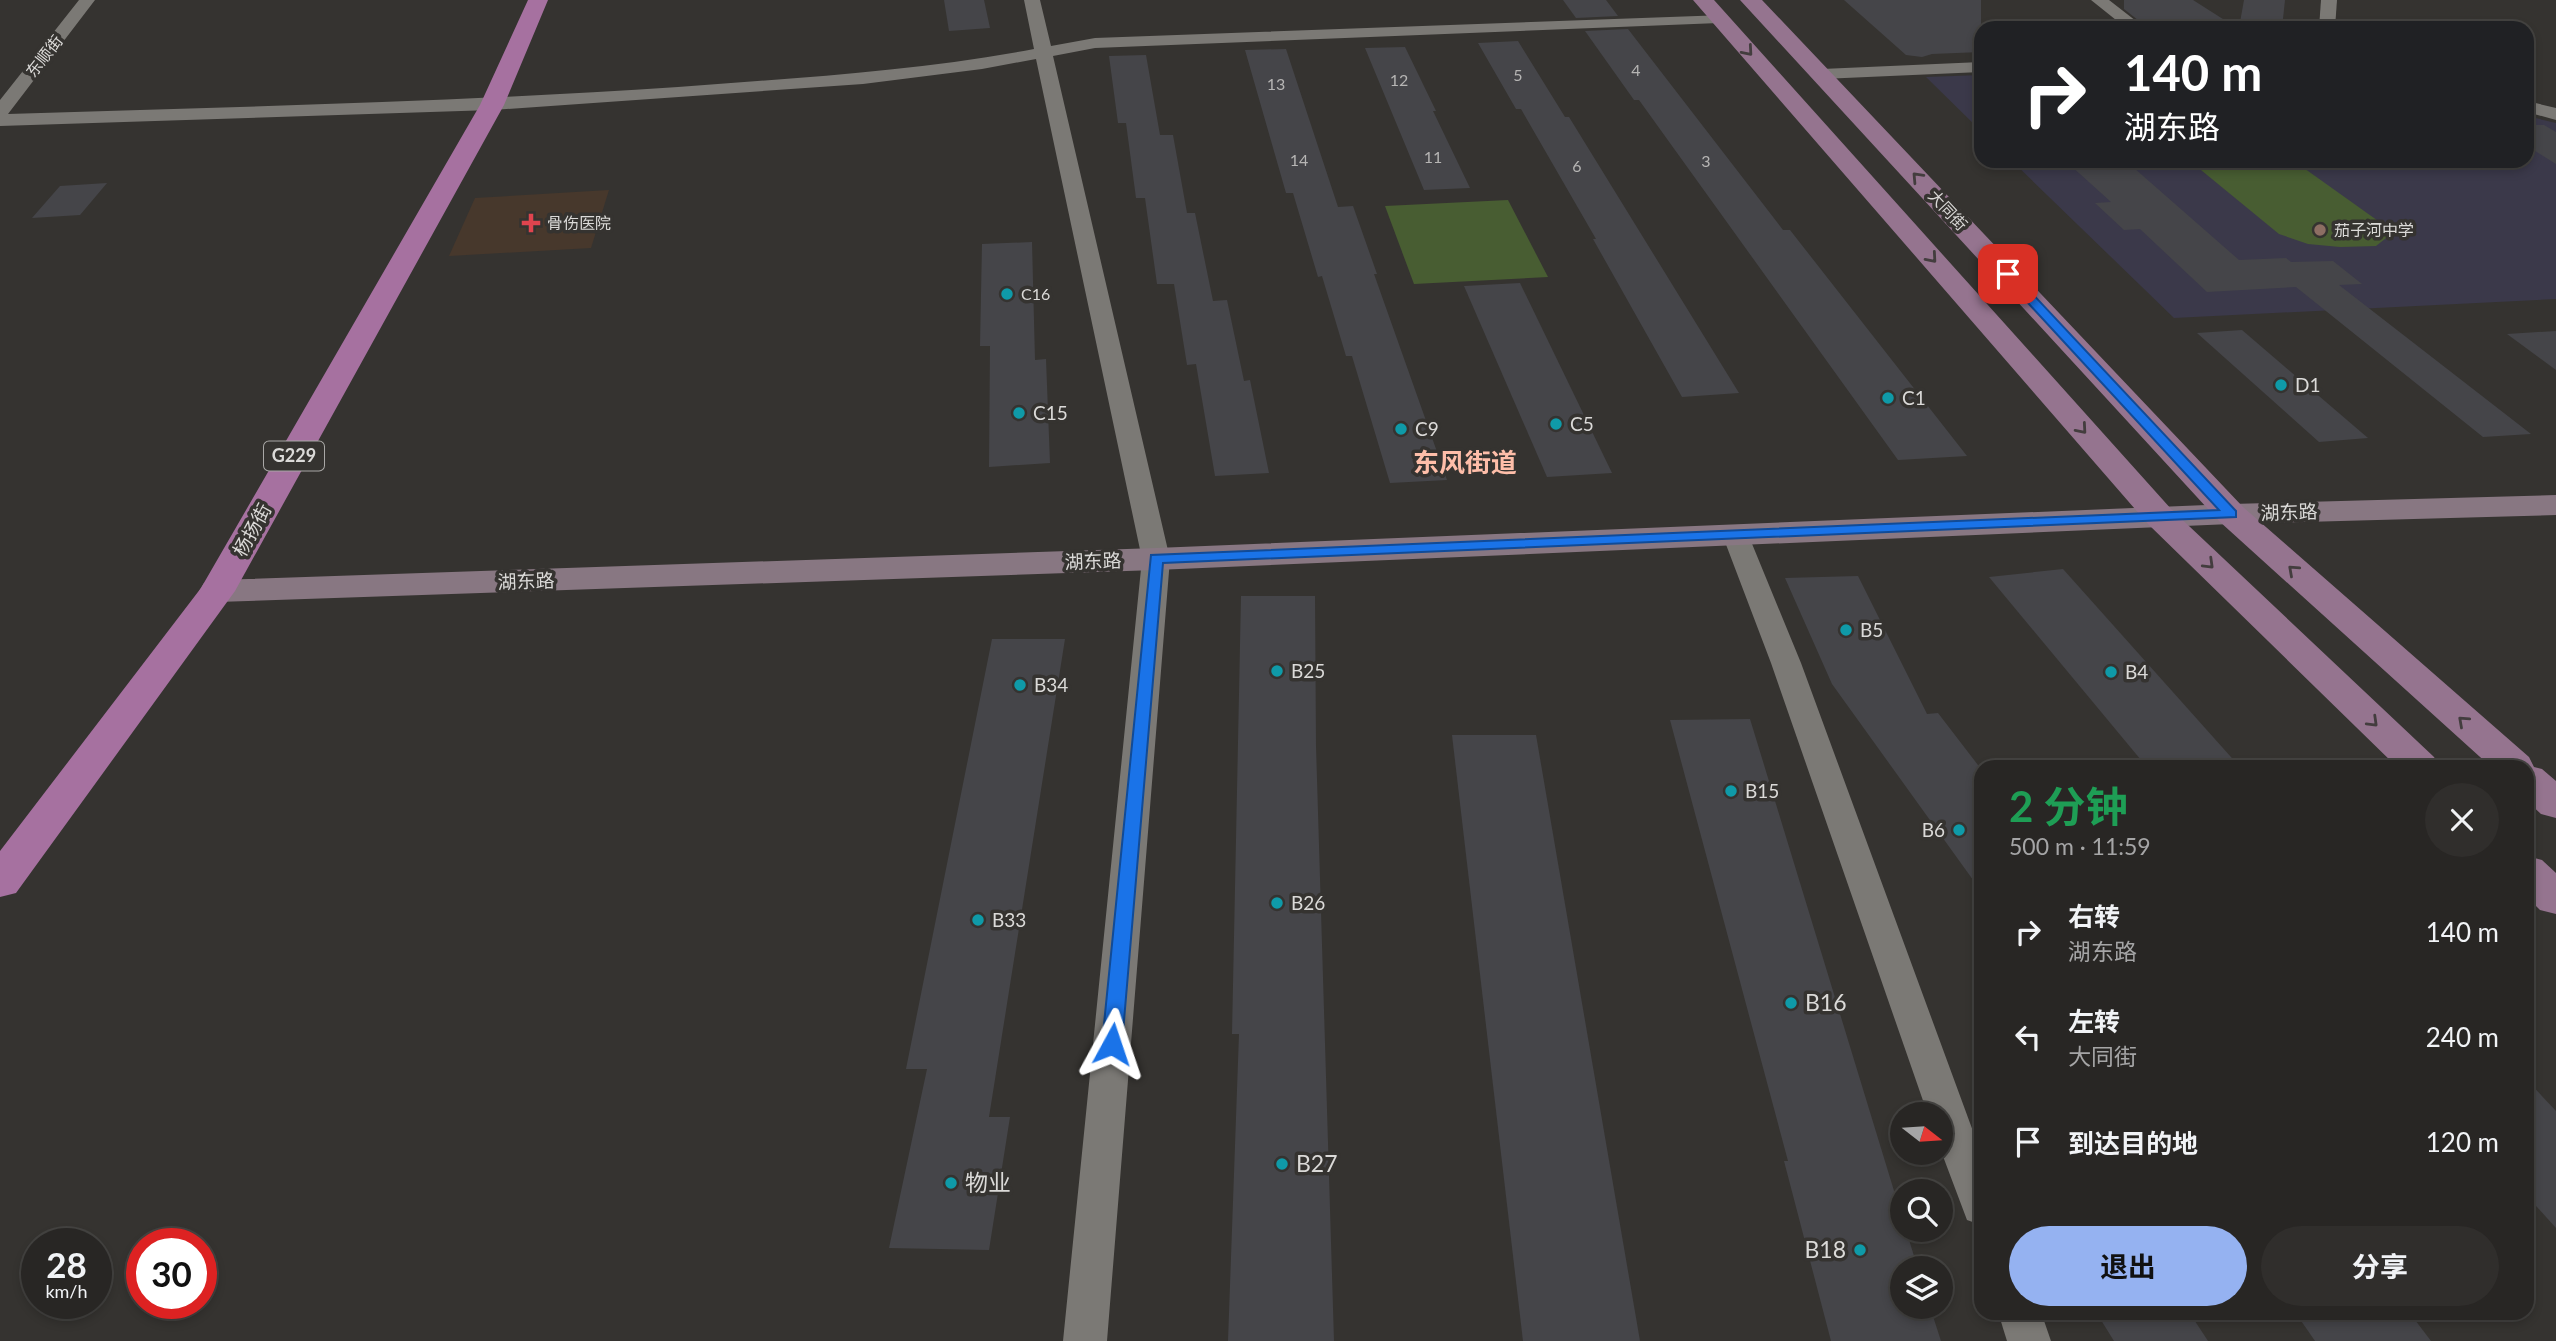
<!DOCTYPE html>
<html lang="zh">
<head>
<meta charset="utf-8">
<style>
	:root { --surface:#282624; --page:#302e2c; --text:#f1f3f6; --muted:#a5a5a6; --line:#444341; --accent:#95b2f1 }
	body { margin:0; font-family:Lato,"Noto Sans SC",sans-serif; background:var(--page); color:var(--text); height:100vh; display:flex; flex-direction:column; font-size:26px; white-space:nowrap }
	* { box-sizing:border-box; margin:0 }
	p { font-size:23px; color:var(--muted) }
	.icon { flex:none; width:38px; height:38px; fill:none; stroke:currentColor; stroke-width:2; stroke-linecap:round; stroke-linejoin:round }
	.map { position:relative; flex:1; overflow:hidden }
	.panel { position:absolute; left:1974px; top:760px; width:560px; height:560px; display:flex; flex-direction:column; background:var(--surface); border-radius:21px; box-shadow:0 4px 10px #0003,0 0 0 2px var(--line) }
	.panel>* { flex:none }
	.banner { position:absolute; left:1974px; top:21px; width:560px; height:147px; border-radius:21px; box-shadow:0 4px 10px #0003,0 0 0 2px var(--line); background:#202124; color:#fff; overflow:hidden }
	.needle { width:46px; rotate:107deg }
	.buttons { position:absolute; left:1890px; top:1102px; display:grid; gap:14px }
	.buttons a { display:grid; place-items:center; width:63px; height:63px; border-radius:50%; background:var(--surface); box-shadow:0 4px 10px #0003,0 0 0 2px var(--line); font-size:35px }
	.speed { position:absolute; left:21px; top:1228px; display:flex; gap:14px; font-size:35px; font-weight:700; text-align:center }
	.speed>* { display:grid; place-content:center; width:91px; height:91px; border-radius:50%; background:var(--surface); box-shadow:0 4px 10px #0003,0 0 0 2px var(--line); line-height:1 }
	.speed small { font-size:18px; font-weight:400 }
	.speed .limit { border:10px solid #d22; background:#fff; color:#111 }
	.pin { position:absolute; display:grid; place-items:center; width:60px; height:60px; color:#fff; margin:-30px; border-radius:14px; box-shadow:0 4px 10px #0006 }
	.me { position:absolute; width:77px; margin:-38px; rotate:5deg; stroke-linejoin:round; filter:drop-shadow(0 0 5px #0008) }
	.turn { display:flex; align-items:center; gap:24px; height:147px; padding:0 35px; font-size:32px }
	.turn .icon { width:91px; height:91px; stroke-width:2.5 }
	.turn b { display:block; font-size:49px; line-height:60px }
	.round { display:grid; place-items:center; flex:none; width:74px; height:74px; border-radius:37px; background:var(--page) }
	.head { display:flex; align-items:center; justify-content:space-between; height:119px; padding:0 35px }
	h1 { font-size:42px; font-weight:700; line-height:52px; color:#1e9e55 }
	.button { display:flex; gap:14px; margin-top:auto; padding:14px 35px }
	.button a { flex:1; height:80px; border-radius:42px; background:var(--accent); color:#111; font-size:28px; font-weight:700; line-height:80px; text-align:center }
	.button a+a { background:var(--page); color:var(--text) }
	ul { padding:0; list-style:none }
	li { display:flex; align-items:center; gap:21px; height:105px; padding:0 35px }
	li div { flex:1 }
	li b { display:block; font-size:26px }
	li em { font-style:normal }
	.map>svg:first-child { display:block }
	.education { fill:#3b394a }
	.medical { fill:#47382c }
	.green { fill:#485d32 }
	.building { fill:#454549 }
	.lines { fill:none; stroke-linecap:round; stroke-linejoin:round }
	.street { fill:#7b7975; fill-rule:evenodd }
	.secondary { fill:#887782; fill-rule:evenodd }
	.primary { fill:#95748f; fill-rule:evenodd }
	.highway { fill:#a671a0; fill-rule:evenodd }
	.oneway { stroke:#433d3e }
	.route { fill:#1a73e8; stroke:#114b97; stroke-width:2 }
	.health-dot { fill:#e0444e; stroke:#353330; stroke-width:2.5 }
	.education-dot { fill:#8d6e63; stroke:#353330; stroke-width:2.5 }
	.culture-dot { fill:#0f9aa8; stroke:#353330; stroke-width:2.5 }
	.labels { text-anchor:middle; stroke-width:7; stroke-linejoin:round; paint-order:stroke }
	.far-street-label { font-size:16px; fill:#dbdad8; stroke:#353330 }
	.number-label { font-size:16px; fill:#b6b5b4 }
	.far-poi-label { font-size:16px; fill:#dbdad8; stroke:#353330; text-anchor:start }
	.shield { fill:#353330; stroke:#a9a8a6; stroke-width:2 }
	.shield-label { font-size:18px; font-weight:bold; fill:#dbdad8 }
	.poi-label { font-size:19px; fill:#dbdad8; stroke:#353330; text-anchor:start }
	.street-label { font-size:19px; fill:#dbdad8; stroke:#353330 }
	.near-poi-label { font-size:23px; fill:#dbdad8; stroke:#353330; text-anchor:start }
	.district-label { font-size:26px; font-weight:bold; fill:#febea9; stroke:#353330 }
</style>
</head>
<body>
<div class="map">
<svg width="2556" height="1341" viewBox="0 0 2556 1341">
	<rect width="100%" height="100%" fill="#353330"/>
	<!-- education -->
	<g class="education">
		<polygon points="1981,75 1981,131 1926,77"/>
		<polygon points="2527,116 2556,123 2556,299 2174,318 2012,161 2527,161"/>
	</g>
	<!-- medical -->
	<polygon class="medical" points="609,190 591,248 449,256 475,198"/>
	<!-- green -->
	<g class="green">
		<polygon points="2190,161 2294,161 2381,223 2390,235 2376,246 2340,247 2308,244 2279,234"/>
		<polygon points="1508,200 1548,277 1414,284 1385,206"/>
	</g>
	<!-- building -->
	<g class="building">
		<polygon points="944,0 984,0 990,28 949,31"/>
		<polygon points="1563,0 1606,0 1618,16 1576,18"/>
		<polygon points="1844,0 1981,0 1981,52 1932,54 1922,57 1906,55"/>
		<polygon points="2124,0 2193,0 2237,28 2148,28 2124,9"/>
		<polygon points="2244,0 2285,0 2282,28 2239,28"/>
		<polygon points="1628,29 1783,230 1790,230 1967,456 1898,460 1639,100 1634,100 1585,31"/>
		<polygon points="1518,41 1565,117 1569,117 1739,393 1682,397 1593,239 1596,239 1521,109 1516,109 1478,43"/>
		<polygon points="1405,47 1436,111 1433,111 1470,188 1424,190 1365,48"/>
		<polygon points="1286,49 1338,207 1353,206 1377,274 1374,274 1447,480 1390,483 1352,356 1346,356 1322,276 1318,277 1293,193 1286,193 1245,50"/>
		<polygon points="1146,55 1160,135 1173,135 1187,213 1195,213 1213,301 1227,300 1244,381 1250,380 1269,473 1215,476 1196,364 1187,365 1174,284 1157,284 1145,198 1136,198 1126,123 1118,123 1109,56"/>
		<polygon points="2527,125 2544,125 2556,132 2556,164 2527,146"/>
		<polygon points="2126,161 2239,260 2286,258 2291,262 2333,261 2362,284 2339,285 2531,434 2483,437 2296,287 2207,292 2140,229 2124,230 2095,203 2111,202 2069,164"/>
		<polygon points="107,183 80,215 32,218 60,186"/>
		<polygon points="1032,242 1035,360 1046,359 1050,463 989,467 990,346 980,346 982,244"/>
		<polygon points="1520,283 1567,380 1612,473 1547,477 1464,286"/>
		<polygon points="2242,330 2368,438 2319,442 2197,333"/>
		<polygon points="2556,331 2556,370 2507,334"/>
		<polygon points="2063,569 2239,766 2146,766 1989,577"/>
		<polygon points="1858,576 1927,714 1938,713 1981,769 1981,891 1832,684 1785,578"/>
		<polygon points="1241,596 1315,596 1316,746 1334,1341 1228,1341 1239,1034 1232,1034"/>
		<polygon points="992,639 1065,639 989,1117 1010,1117 989,1250 889,1248 927,1069 906,1069"/>
		<polygon points="1750,719 1902,1217 1902,1230 1906,1230 1918,1269 1902,1269 1902,1307 1930,1307 1941,1341 1831,1341 1784,1161 1788,1161 1670,720"/>
		<polygon points="1452,735 1536,735 1640,1341 1523,1341"/>
		<polygon points="2527,1080 2556,1111 2556,1228 2527,1196"/>
		<polygon points="2096,1312 2189,1312 2208,1341 2114,1341"/>
		<polygon points="2295,1312 2409,1312 2431,1341 2315,1341"/>
	</g>
	<g class="lines">
		<!-- street -->
		<g class="street">
			<path d="M79 0H95L8 114C231 107 455 102 678 87 797 78 916 71 1034 49L1024 0H1040L1051 46 1095 38 1725 15 1727 18 1719 23 1095 48 1053 56 1170 559 1107 1341H1063L1142 559 1036 59 982 69 863 84 492 110 0 126V100Z"/>
			<polygon points="2091,0 2109,0 2145,28 2126,28"/>
			<polygon points="2321,0 2337,0 2335,28 2319,28"/>
			<polygon points="1981,62 1981,72 1822,79 1813,74 1822,69"/>
			<polygon points="2527,101 2556,108 2556,120 2527,112"/>
			<polygon points="1735,526 1745,528 1748,534 1801,663 1981,1153 1981,1225 1967,1220 1941,1151 1941,1115 1928,1115 1771,663 1722,534 1725,528"/>
			<polygon points="1998,1312 2041,1312 2051,1341 2007,1341"/>
		</g>
		<!-- secondary -->
		<polygon class="secondary" points="2556,495 2556,515 2231,524 1156,570 217,602 204,599 199,591 204,583 217,580 1156,548 2231,504"/>
		<!-- primary -->
		<g class="primary">
			<polygon points="1693,0 1714,0 2172,510 2434,757 2439,766 2396,766 2148,524"/>
			<polygon points="1740,0 1762,0 2243,507 2529,757 2534,767 2542,769 2556,781 2556,818 2541,814 2527,801 2527,766 2490,766 2219,521"/>
			<polygon points="2527,856 2542,860 2556,873 2556,914 2540,910 2527,897"/>
		</g>
		<!-- highway -->
		<polygon class="highway" points="528,0 548,0 504,105 235,591 16,893 0,897 0,851 201,588 480,105"/>
	</g>
	<!-- one-way arrows -->
	<defs><path id="oneway-chevron" d="M-2-3.5L2.5 0L-2 3.5" fill="none" stroke-width="1.6" stroke-linecap="round" stroke-linejoin="round" transform="scale(1.75)"/></defs>
	<g class="oneway">
		<use href="#oneway-chevron" transform="translate(1748 51) rotate(49)"/>
		<use href="#oneway-chevron" transform="translate(1917 177) rotate(-133)"/>
		<use href="#oneway-chevron" transform="translate(1932 258) rotate(49)"/>
		<use href="#oneway-chevron" transform="translate(2082 429) rotate(49)"/>
		<use href="#oneway-chevron" transform="translate(2209 564) rotate(44)"/>
		<use href="#oneway-chevron" transform="translate(2293 570) rotate(-138)"/>
		<use href="#oneway-chevron" transform="translate(2463 721) rotate(-138)"/>
		<use href="#oneway-chevron" transform="translate(2373 722) rotate(44)"/>
	</g>
	<!-- route -->
	<polygon class="route" points="2004,272 2012,272 2236,511 2236,517 1163,563 1122,1044 1119,1050 1112,1052 1105,1050 1102,1044 1151,555 2219,510 2004,277"/>
	<!-- markers -->
	<path class="health-dot" d="M527.5 212.5h7v7h7v7h-7v7h-7v-7h-7v-7h7z"/>
	<circle class="education-dot" cx="2320" cy="230" r="7"/>
	<g class="culture-dot">
		<circle cx="1007" cy="294" r="7"/>
		<circle cx="2281" cy="385" r="7"/>
		<circle cx="1888" cy="398" r="7"/>
		<circle cx="1019" cy="413" r="7"/>
		<circle cx="1556" cy="424" r="7"/>
		<circle cx="1401" cy="429" r="7"/>
		<circle cx="1846" cy="630" r="7"/>
		<circle cx="1277" cy="671" r="7"/>
		<circle cx="2111" cy="672" r="7"/>
		<circle cx="1020" cy="685" r="7"/>
		<circle cx="1731" cy="791" r="7"/>
		<circle cx="1959" cy="830" r="7"/>
		<circle cx="1277" cy="903" r="7"/>
		<circle cx="978" cy="920" r="7"/>
		<circle cx="1791" cy="1003" r="7"/>
		<circle cx="1282" cy="1164" r="7"/>
		<circle cx="951" cy="1183" r="7"/>
		<circle cx="1860" cy="1250" r="7"/>
	</g>
	<g class="labels">
		<!-- far-street labels -->
		<g class="far-street-label">
			<text transform="translate(44 56) rotate(-52)" y="6">东顺街</text>
			<text transform="translate(1948 210) rotate(47)" y="6">大同街</text>
		</g>
		<!-- number labels -->
		<g class="number-label">
			<text x="1636" y="76">4</text>
			<text x="1518" y="81">5</text>
			<text x="1399" y="86">12</text>
			<text x="1276" y="90">13</text>
			<text x="1433" y="163">11</text>
			<text x="1299" y="166">14</text>
			<text x="1706" y="167">3</text>
			<text x="1577" y="172">6</text>
		</g>
		<!-- far-poi labels -->
		<g class="far-poi-label">
			<text x="547" y="229">骨伤医院</text>
			<text x="2334" y="236">茄子河中学</text>
			<text x="1021" y="300">C16</text>
		</g>
		<!-- shield labels -->
		<rect class="shield" x="264" y="441.5" width="60" height="29" rx="5"/>
		<g class="shield-label">
			<text x="294" y="462">G229</text>
		</g>
		<!-- poi labels -->
		<g class="poi-label">
			<text x="2295" y="392">D1</text>
			<text x="1902" y="405">C1</text>
			<text x="1033" y="420">C15</text>
			<text x="1570" y="431">C5</text>
			<text x="1415" y="436">C9</text>
			<text x="1860" y="637">B5</text>
			<text x="1291" y="678">B25</text>
			<text x="2125" y="679">B4</text>
			<text x="1034" y="692">B34</text>
			<text x="1745" y="798">B15</text>
			<text x="1945" y="837" text-anchor="end">B6</text>
			<text x="1291" y="910">B26</text>
			<text x="992" y="927">B33</text>
		</g>
		<!-- street labels -->
		<g class="street-label">
			<text transform="translate(2289 512) rotate(-2)" y="7">湖东路</text>
			<text transform="translate(252 530) rotate(-61)" y="7">杨扬街</text>
			<text transform="translate(1093 561) rotate(-2)" y="7">湖东路</text>
			<text transform="translate(526 581) rotate(-2)" y="7">湖东路</text>
		</g>
		<!-- near-poi labels -->
		<g class="near-poi-label">
			<text x="1805" y="1011">B16</text>
			<text x="1296" y="1172">B27</text>
			<text x="965" y="1191">物业</text>
			<text x="1846" y="1258" text-anchor="end">B18</text>
		</g>
		<!-- district labels -->
		<g class="district-label">
			<text x="1465" y="472">东风街道</text>
		</g>
	</g>
</svg>
<div class="buttons">
<a><svg class="needle" viewBox="-14 -14 28 28"><path d="M0-13l5 13h-10z" fill="#e53935"/><path d="M0 13l5-13h-10z" fill="#a5a5a6"/></svg></a>
<a><svg class="icon" aria-label="search" viewBox="0 0 24 24"><circle cx="10" cy="10" r="6"/><path d="M15 15l6 6"/></svg></a>
<a><svg class="icon" aria-label="layers" viewBox="0 0 24 24"><path d="M12 4l9 5-9 5-9-5zM3 14l9 5 9-5"/></svg></a>
</div>
<div class="speed"><div>28<small>km/h</small></div><div class="limit">30</div></div>
<div class="pin" style="left:2008px;top:274px;background:#d93025"><svg class="icon" aria-label="arrive" viewBox="0 0 24 24"><path d="M6 21V4h12l-3 4 3 4H6"/></svg></div>
<svg class="me" style="left:1112px;top:1044px" viewBox="-20 -20 40 40"><path d="M0-17L14 15 0 8-14 15z" fill="#1a73e8" stroke="#fff" stroke-width="4"/></svg>
<div class="banner">
<div class="turn"><svg class="icon" aria-label="right" viewBox="0 0 24 24"><path d="M7 20v-9h11M14 6l5 5-5 5"/></svg><div><b>140 m</b>湖东路</div></div>
</div>
<section class="panel">
<div class="head"><div><h1>2 分钟</h1><p>500 m · 11:59</p></div><a class="round"><svg class="icon" aria-label="close" viewBox="0 0 24 24"><path d="M6 6l12 12M18 6L6 18"/></svg></a></div>
<ul>
<li><svg class="icon" aria-label="right" viewBox="0 0 24 24"><path d="M7 20v-9h11M14 6l5 5-5 5"/></svg><div><b>右转</b><p>湖东路</p></div><em>140 m</em></li>
<li><svg class="icon" aria-label="left" viewBox="0 0 24 24"><path d="M17 20v-9H6M10 6l-5 5 5 5"/></svg><div><b>左转</b><p>大同街</p></div><em>240 m</em></li>
<li><svg class="icon" aria-label="arrive" viewBox="0 0 24 24"><path d="M6 21V4h12l-3 4 3 4H6"/></svg><div><b>到达目的地</b></div><em>120 m</em></li>
</ul>
<div class="button"><a>退出</a><a>分享</a></div>
</section>
</div>
</body>
</html>
